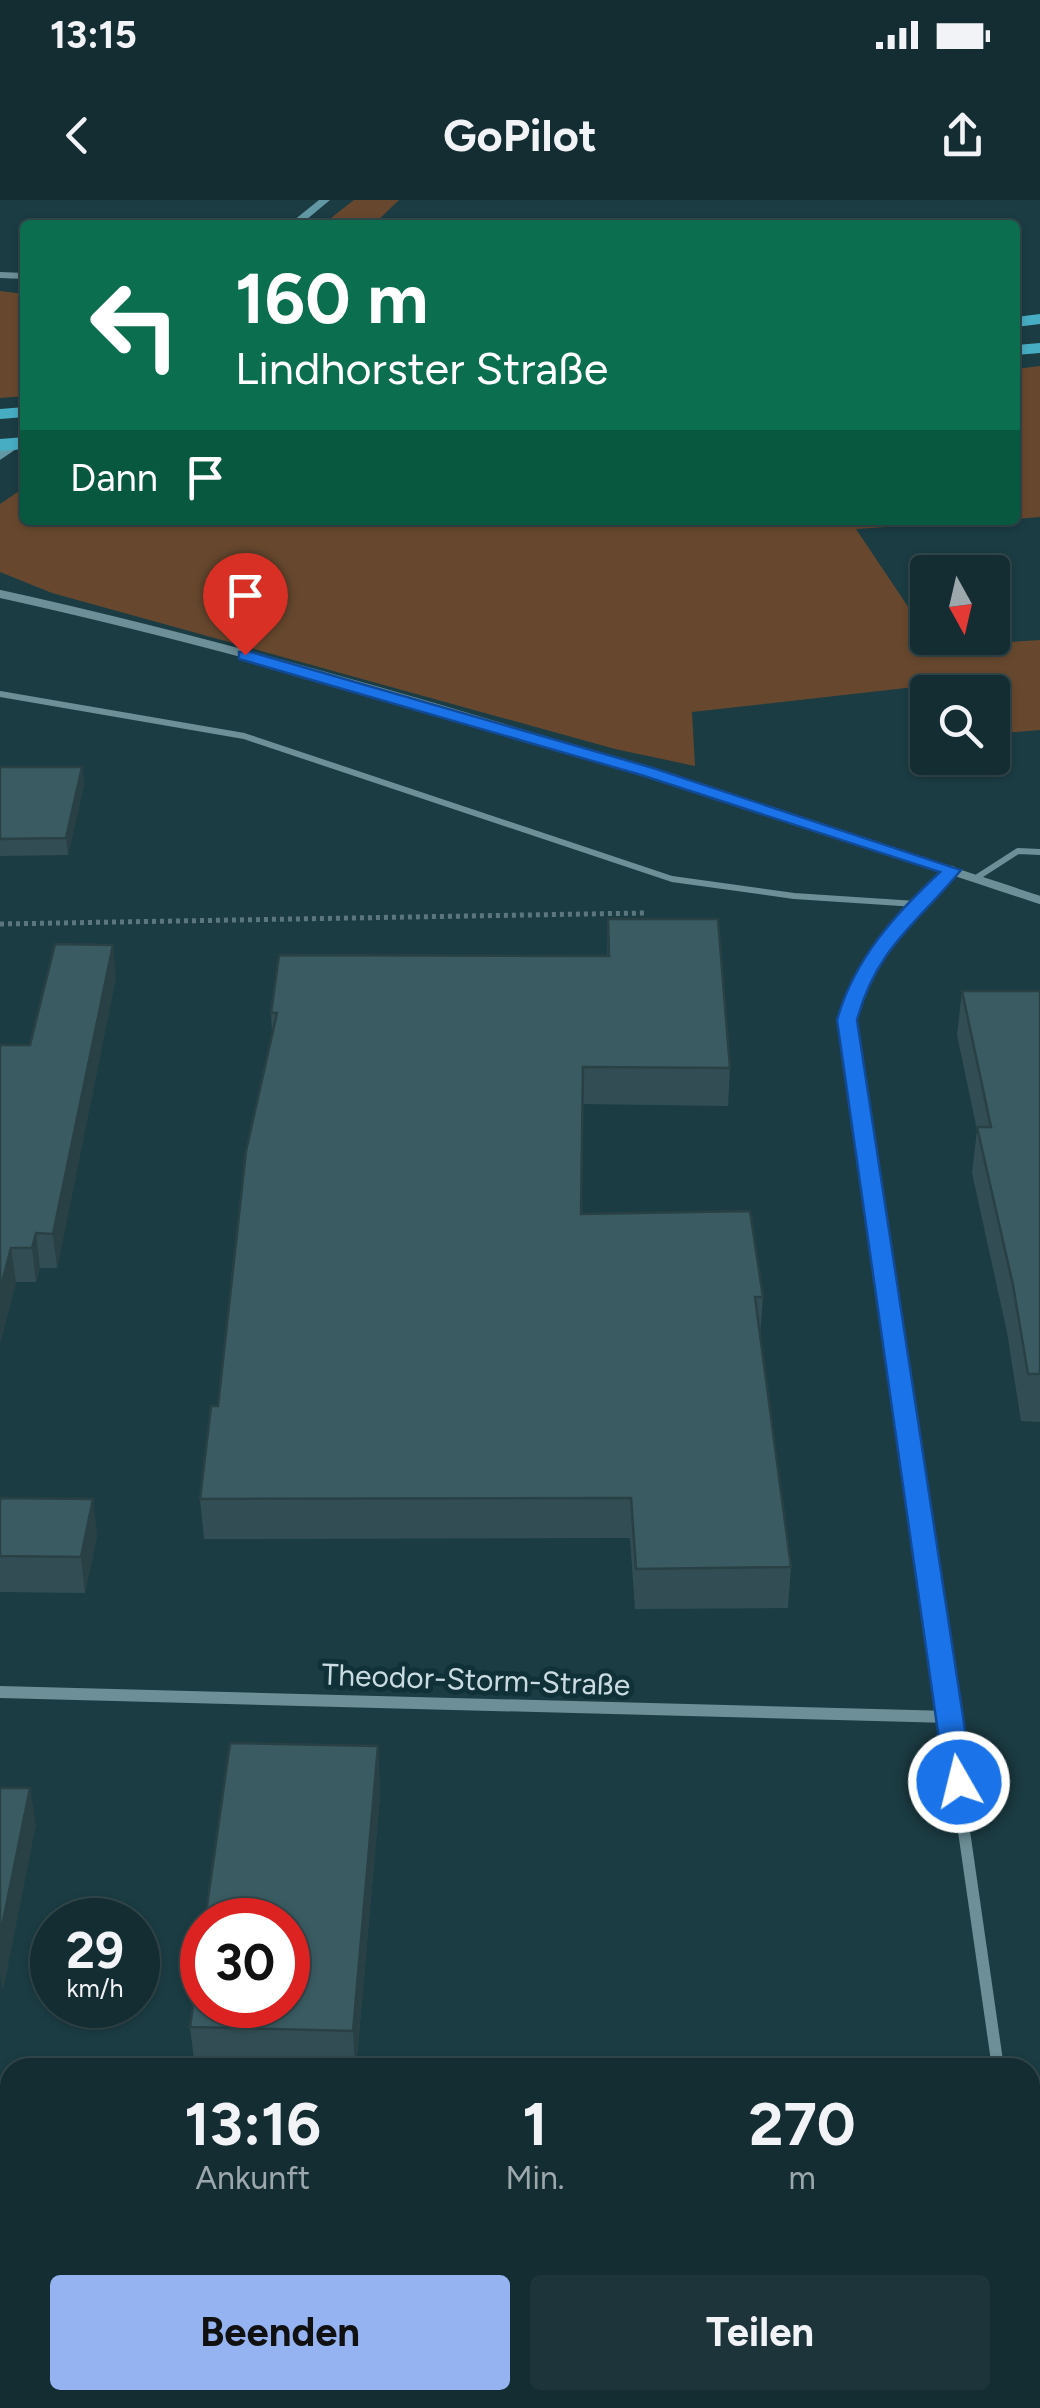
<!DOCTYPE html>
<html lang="de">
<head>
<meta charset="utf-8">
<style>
	:root { --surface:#142d32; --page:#1d353a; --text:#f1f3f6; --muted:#9da8ac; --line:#33494d; --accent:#95b2f1 }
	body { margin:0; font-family:Figtree,sans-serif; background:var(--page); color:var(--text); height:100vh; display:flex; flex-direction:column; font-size:38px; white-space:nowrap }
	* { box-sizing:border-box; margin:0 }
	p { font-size:32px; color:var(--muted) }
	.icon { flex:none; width:55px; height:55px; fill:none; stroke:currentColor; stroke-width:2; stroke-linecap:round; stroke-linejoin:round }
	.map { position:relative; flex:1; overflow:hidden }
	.drawer { position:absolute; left:0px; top:1858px; width:1040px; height:352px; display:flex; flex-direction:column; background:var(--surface); border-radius:30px 30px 0 0; box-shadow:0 2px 8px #0004,0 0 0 2px var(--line) }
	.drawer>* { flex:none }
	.top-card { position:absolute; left:20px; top:20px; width:1000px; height:305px; border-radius:10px; box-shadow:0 2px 8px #0004,0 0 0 2px var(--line); background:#0b6e4f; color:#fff; overflow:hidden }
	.needle { width:65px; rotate:172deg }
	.fabs { position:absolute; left:910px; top:355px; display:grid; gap:20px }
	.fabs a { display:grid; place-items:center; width:100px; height:100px; border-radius:10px; background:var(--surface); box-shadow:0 2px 8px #0004,0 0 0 2px var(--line); font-size:50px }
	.speed { position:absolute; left:30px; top:1698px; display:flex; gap:20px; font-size:50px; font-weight:700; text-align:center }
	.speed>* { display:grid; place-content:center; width:130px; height:130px; border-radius:50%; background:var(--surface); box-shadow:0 2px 8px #0004,0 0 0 2px var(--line); line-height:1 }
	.speed small { font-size:25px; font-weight:400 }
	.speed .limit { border:15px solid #d22; background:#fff; color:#111 }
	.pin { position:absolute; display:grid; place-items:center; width:85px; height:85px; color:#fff; margin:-102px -42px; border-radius:50% 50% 50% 0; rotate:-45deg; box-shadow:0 0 10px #0007 }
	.pin .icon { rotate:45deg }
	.me { position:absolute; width:110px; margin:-55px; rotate:352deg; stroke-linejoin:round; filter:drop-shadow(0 0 8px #0008) }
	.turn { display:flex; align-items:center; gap:35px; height:210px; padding:0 50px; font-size:45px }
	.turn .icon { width:130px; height:130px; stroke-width:2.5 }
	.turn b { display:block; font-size:70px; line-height:85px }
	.then { display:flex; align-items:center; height:95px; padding:0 50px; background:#0003; gap:20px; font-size:38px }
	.eta { display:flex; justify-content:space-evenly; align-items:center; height:170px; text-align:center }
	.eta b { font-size:60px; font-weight:700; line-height:70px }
	.button { display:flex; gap:20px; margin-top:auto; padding:20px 50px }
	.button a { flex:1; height:115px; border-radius:10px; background:var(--accent); color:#111; font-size:40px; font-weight:700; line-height:115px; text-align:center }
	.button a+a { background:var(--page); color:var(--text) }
	.status { display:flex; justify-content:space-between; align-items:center; height:70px; padding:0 50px; background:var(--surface); direction:ltr }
	.status svg { height:28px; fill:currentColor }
	header { display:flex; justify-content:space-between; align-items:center; height:130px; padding:0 50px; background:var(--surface); font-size:45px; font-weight:700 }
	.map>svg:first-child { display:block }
	.green { fill:#67482e }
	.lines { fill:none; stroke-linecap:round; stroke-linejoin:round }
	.path { stroke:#5b767d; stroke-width:5; stroke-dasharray:4 4; stroke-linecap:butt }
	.lane { stroke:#6d8f97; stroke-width:6 }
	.street-far3 { stroke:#6d8f97; stroke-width:6 }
	.street-far2 { stroke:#6d8f97; stroke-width:8 }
	.street-far1 { stroke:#6d8f97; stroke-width:10 }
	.street { stroke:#6d8f97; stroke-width:12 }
	.secondary { fill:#6298a4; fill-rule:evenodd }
	.highway { fill:#47adc3; fill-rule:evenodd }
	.wall { fill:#324e54 }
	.shaded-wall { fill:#294045 }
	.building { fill:#3a5b62; stroke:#294045; stroke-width:2.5 }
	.route { fill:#1a73e8; stroke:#114b97; stroke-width:2.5 }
	.labels { text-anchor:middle; stroke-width:10; stroke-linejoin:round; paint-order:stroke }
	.street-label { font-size:30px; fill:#cadce1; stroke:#103138 }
</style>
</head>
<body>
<div class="status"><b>13:15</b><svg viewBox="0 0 49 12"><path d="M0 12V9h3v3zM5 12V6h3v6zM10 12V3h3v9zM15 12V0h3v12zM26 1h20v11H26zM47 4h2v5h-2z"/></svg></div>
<header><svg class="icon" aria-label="back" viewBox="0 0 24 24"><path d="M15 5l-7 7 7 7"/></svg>GoPilot<svg class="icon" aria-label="share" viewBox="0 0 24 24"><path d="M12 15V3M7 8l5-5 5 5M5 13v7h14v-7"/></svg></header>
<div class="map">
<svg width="1040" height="2208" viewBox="0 0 1040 2208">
	<rect width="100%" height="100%" fill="#1b3c43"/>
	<!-- green -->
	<g class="green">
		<polygon points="354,0 399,0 373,25 322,25"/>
		<polygon points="0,91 25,94 25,196 0,198"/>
		<polygon points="1040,166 1040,317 1015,319 1015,169"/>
		<polygon points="25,287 25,320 993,320 856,329 935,447 1040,440 1040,530 993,534 992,492 928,492 927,504 915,487 692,512 695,566 615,549 52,393 0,372 0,304"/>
	</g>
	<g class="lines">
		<!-- path -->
		<polyline class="path" points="0,724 644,713"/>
		<!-- lane -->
		<g class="lane">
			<polyline points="0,494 244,536 672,679 794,696 916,704"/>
			<polyline points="976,678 1018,651 1040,652"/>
		</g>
		<!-- street-far3 -->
		<polyline class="street-far3" points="0,75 25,76"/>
		<!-- street-far2 -->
		<g class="street-far2">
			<path d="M0 394C353 472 697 587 1040 700"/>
			<path d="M847 821C864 760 907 713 952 670"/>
		</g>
		<!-- street-far1 -->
		<polyline class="street-far1" points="847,819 934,1424"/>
		<!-- street -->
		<g class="street">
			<polyline points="934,1422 998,1868"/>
			<polyline points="0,1492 950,1517"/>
			<polyline points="1030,1976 1040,1976"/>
			<polyline points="1030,2079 1040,2138"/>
		</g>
		<!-- secondary -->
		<g class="secondary">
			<polygon points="319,0 330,0 300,25 288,25"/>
			<polygon points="25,233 25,243 0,260 0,250"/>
		</g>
		<!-- highway -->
		<g class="highway">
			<polygon points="1040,114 1040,124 1015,127 1015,117"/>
			<polygon points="1040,143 1040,153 1015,155 1015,145"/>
			<polygon points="25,207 25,217 0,219 0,209"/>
			<polygon points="25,237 25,249 0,251 0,239"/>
		</g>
	</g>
	<!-- wall -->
	<g class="wall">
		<polygon points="0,567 82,567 84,584 68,655 0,656"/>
		<polygon points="608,719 730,868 728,906 583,904 581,1014 763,1097 760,1136 791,1367 788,1408 635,1409 630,1338 204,1339 200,1299 218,1206 272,833 271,813 607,756"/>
		<polygon points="116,777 57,1068 40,1068 36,1082 16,1082 0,1143 0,845 30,845"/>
		<polygon points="962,791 1040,791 1040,1222 1021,1221 1007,1132 972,973 977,930 957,835"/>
		<polygon points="0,1298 97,1335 85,1393 0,1392"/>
		<polygon points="378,1546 380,1595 356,1868 195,1868 190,1827"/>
		<polygon points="172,2200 346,2200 346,2208 173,2208"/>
	</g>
	<!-- shaded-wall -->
	<g class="shaded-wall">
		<polygon points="82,567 84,584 68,655 66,638"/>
		<polygon points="113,745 116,777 57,1068 53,1034"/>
		<polygon points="36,1033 40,1068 36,1082 32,1048"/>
		<polygon points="11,1048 16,1082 0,1143 0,1090"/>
		<polygon points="93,1299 97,1335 85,1393 81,1357"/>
		<polygon points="378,1546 380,1595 356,1868 355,1868 353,1831"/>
		<polygon points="30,1588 36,1625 3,1791 0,1775 0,1736"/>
	</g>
	<!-- building -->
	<g class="building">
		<polygon points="0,567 82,567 66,638 0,639"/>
		<polygon points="608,719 718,719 730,868 583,867 581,1014 750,1011 763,1097 755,1097 791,1367 636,1369 631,1298 200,1299 211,1206 218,1206 246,951 277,813 271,813 279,755 609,756"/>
		<polygon points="55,744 113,745 53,1034 36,1033 32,1048 11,1048 0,1090 0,845 30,845"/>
		<polygon points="962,791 1040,791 1040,1174 1028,1174 1013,1085 977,927 991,927"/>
		<polygon points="0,1298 93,1299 81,1357 0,1356"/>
		<polygon points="230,1543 378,1546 353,1831 190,1827 202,1741 202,1805 288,1805 288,1720 205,1720"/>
		<polygon points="0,1588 30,1588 0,1736"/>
		<rect x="495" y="2200" width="422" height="8"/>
	</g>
	<!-- route -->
	<path class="route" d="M239 452H251L653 568 961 670C917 724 877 747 857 820L973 1582 969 1589H949L945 1582 837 820C854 759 895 714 940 672L641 575 239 459Z"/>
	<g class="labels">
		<!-- street labels -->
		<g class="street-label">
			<text transform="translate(476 1480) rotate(2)" y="10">Theodor-Storm-Straße</text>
		</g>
	</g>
</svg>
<div class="fabs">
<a><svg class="needle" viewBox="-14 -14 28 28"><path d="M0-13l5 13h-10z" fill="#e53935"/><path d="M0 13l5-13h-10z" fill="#9da8ac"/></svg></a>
<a><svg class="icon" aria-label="search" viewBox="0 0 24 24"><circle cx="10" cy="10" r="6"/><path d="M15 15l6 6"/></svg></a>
</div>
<div class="speed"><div>29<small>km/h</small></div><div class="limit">30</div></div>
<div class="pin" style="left:245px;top:455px;background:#d93025"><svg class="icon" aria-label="arrive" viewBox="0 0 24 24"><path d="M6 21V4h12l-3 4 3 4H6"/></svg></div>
<svg class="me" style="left:959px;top:1582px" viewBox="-20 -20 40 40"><circle r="17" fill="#1a73e8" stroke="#fff" stroke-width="3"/><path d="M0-11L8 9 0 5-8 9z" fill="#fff"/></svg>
<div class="top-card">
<div class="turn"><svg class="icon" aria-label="left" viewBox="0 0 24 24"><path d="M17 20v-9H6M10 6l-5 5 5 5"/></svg><div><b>160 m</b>Lindhorster Straße</div></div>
<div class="then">Dann<svg class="icon" aria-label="arrive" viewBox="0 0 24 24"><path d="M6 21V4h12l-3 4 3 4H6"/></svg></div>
</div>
<section class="drawer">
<div class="eta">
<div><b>13:16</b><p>Ankunft</p></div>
<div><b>1</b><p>Min.</p></div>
<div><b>270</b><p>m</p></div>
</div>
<div class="button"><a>Beenden</a><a>Teilen</a></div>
</section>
</div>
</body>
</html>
